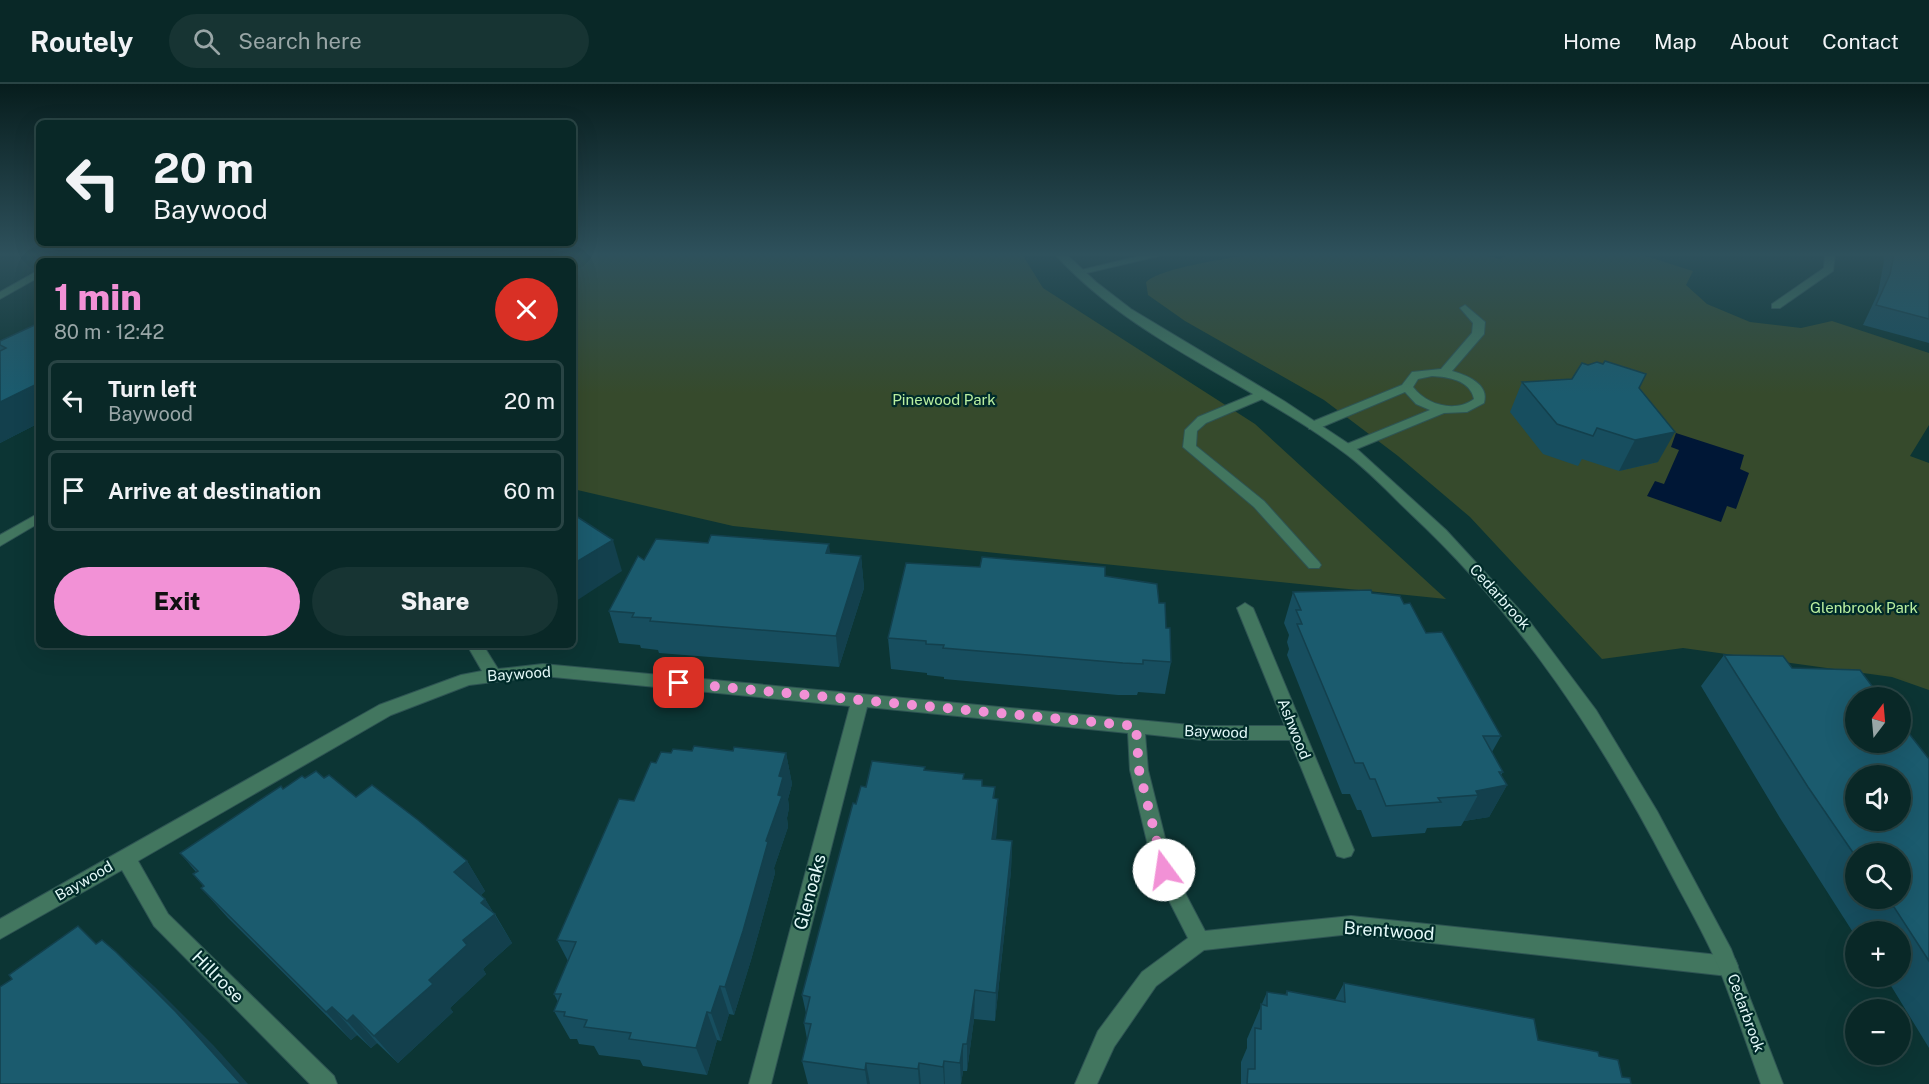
<!DOCTYPE html>
<html lang="en">
<head>
<meta charset="utf-8">
<style>
	:root { --surface:#092827; --page:#173433; --text:#f1f3f6; --muted:#99a6a7; --line:#294444; --accent:#f291d6 }
	body { margin:0; font-family:"Public Sans",sans-serif; background:var(--page); color:var(--text); height:100vh; display:flex; flex-direction:column; font-size:22px; white-space:nowrap }
	* { box-sizing:border-box; margin:0 }
	p { font-size:20px; color:var(--muted) }
	.icon { flex:none; width:33px; height:33px; fill:none; stroke:currentColor; stroke-width:2; stroke-linecap:round; stroke-linejoin:round }
	.map { position:relative; flex:1; overflow:hidden }
	.sheet { position:absolute; left:36px; top:174px; width:540px; height:390px; display:flex; flex-direction:column; background:var(--surface); border-radius:9px; box-shadow:0 6px 24px #0002,0 0 0 2px var(--line) }
	.sheet>* { flex:none }
	.hud { position:absolute; left:36px; top:36px; width:540px; height:126px; border-radius:9px; box-shadow:0 6px 24px #0002,0 0 0 2px var(--line); background:#092827; color:var(--text); overflow:hidden }
	.needle { width:39px; rotate:16deg }
	.controls { position:absolute; left:1845px; top:603px; display:grid; gap:12px }
	.controls a { display:grid; place-items:center; width:66px; height:66px; border-radius:50%; background:var(--surface); box-shadow:0 6px 24px #0002,0 0 0 2px var(--line); font-size:30px }
	.pin { position:absolute; display:grid; place-items:center; width:51px; height:51px; color:#fff; margin:-26px; border-radius:12px; box-shadow:0 3px 9px #0006 }
	.me { position:absolute; width:66px; margin:-33px; rotate:346deg; stroke-linejoin:round; filter:drop-shadow(0 0 4px #0008) }
	.turn { display:flex; align-items:center; gap:21px; height:126px; padding:0 18px; font-size:27px }
	.turn .icon { width:78px; height:78px; stroke-width:2.5 }
	.turn b { display:block; font-size:42px; line-height:51px }
	.round { display:grid; place-items:center; flex:none; width:63px; height:63px; border-radius:32px; background:var(--page) }
	.head { display:flex; align-items:center; justify-content:space-between; height:102px; padding:0 18px }
	h1 { font-size:36px; font-weight:800; line-height:45px; color:var(--accent) }
	.primary-button { display:flex; gap:12px; margin-top:auto; padding:12px 18px }
	.primary-button a { flex:1; height:69px; border-radius:36px; background:var(--accent); color:#111; font-size:24px; font-weight:800; line-height:69px; text-align:center }
	.primary-button a+a { background:var(--page); color:var(--text) }
	ul { padding:0; list-style:none }
	li { display:flex; align-items:center; gap:18px; height:81px; margin:0 12px 9px; padding:0 6px; border:3px solid var(--line); border-radius:9px }
	li div { flex:1 }
	li b { display:block; font-size:22px }
	li em { font-style:normal }
	header { display:flex; align-items:center; gap:36px; box-sizing:border-box; height:84px; padding:0 30px; background:var(--surface); border-bottom:2px solid var(--line) }
	header strong { font-size:28px }
	nav { display:flex; gap:33px; margin-inline-start:auto; font-size:21px }
	.search { width:420px; height:54px; background:var(--page); display:flex; align-items:center; gap:15px; box-sizing:border-box; padding:0 21px; border-radius:33px; color:var(--muted); font-size:22px }
	.map>svg:first-child { display:block }
	.green { fill:#364a2c }
	.water { fill:#001736 }
	.lines { fill:none; stroke-linecap:round; stroke-linejoin:round }
	.service-casing { stroke:#2e5453; stroke-width:2 }
	.minor-casing { stroke:#2e5453; stroke-width:2 }
	.tertiary-casing { stroke:#2e5453; stroke-width:2 }
	.service { fill:#42765f; fill-rule:evenodd }
	.minor { fill:#42765f; fill-rule:evenodd }
	.tertiary { fill:#42765f; fill-rule:evenodd }
	.wall { fill:#174e5f; fill-rule:evenodd }
	.shaded-wall { fill:#13404d }
	.building { fill:#1b5b6e; stroke:#13404d; stroke-width:1.5; fill-rule:evenodd }
	.route { stroke:#f291d6; stroke-width:10; stroke-dasharray:0 18 }
	.labels { text-anchor:middle; stroke-width:4.5; stroke-linejoin:round; paint-order:stroke }
	.park-label { font-size:15px; fill:#baefa0; stroke:#002b2a }
	.street-label { font-size:15px; fill:#e2f8f7; stroke:#002b2a }
	.near-street-label { font-size:18px; fill:#e2f8f7; stroke:#002b2a }
</style>
</head>
<body>
<header>
<strong>Routely</strong>
<div class="search"><svg class="icon" aria-label="search" viewBox="0 0 24 24"><circle cx="10" cy="10" r="6"/><path d="M15 15l6 6"/></svg>Search here</div>
<nav><a>Home</a><a>Map</a><a>About</a><a>Contact</a></nav>
</header>
<div class="map">
<svg width="1929" height="1000" viewBox="0 0 1929 1000">
	<rect width="100%" height="100%" fill="#0c3534"/>
	<!-- green -->
	<g class="green">
		<polygon points="517,170 1022,170 1043,204 1255,340 1446,515 733,442 573,405 573,177 517,177"/>
		<path d="M1249 170H1482L1499 175 1511 170H1639L1693 187 1686 201 1707 220 1750 238 1801 244 1832 237 1929 269V341L1910 372 1929 379V606L1892 593 1683 564 1602 575 1470 433 1398 372 1324 316 1185 237 1148 211 1146 198C1163 183 1224 176 1249 170Z"/>
	</g>
	<!-- water -->
	<polygon class="water" points="1676,349 1744,371 1740,385 1749,389 1736,425 1727,422 1721,438 1647,412 1655,397 1664,400 1679,366 1671,363"/>
	<g class="lines">
		<defs>
			<g id="service">
				<polygon points="360,170 371,170 364,177 355,177"/>
				<path d="M1465 221 1485 238 1484 250 1452 287C1466 291 1490 300 1484 319L1467 328 1444 329 1347 369 1341 365 1342 362 1430 326 1416 320 1405 308 1317 345H1309V339L1402 301 1412 288 1441 285 1472 249 1473 239 1460 224ZM1432 292C1449 293 1470 296 1474 315 1455 329 1427 321 1413 303L1418 295Z"/>
				<polygon points="1263,306 1269,310 1267,313 1206,339 1197,347 1196,362 1264,417 1319,478 1321,481 1319,484 1309,484 1254,423 1183,363 1185,346 1198,333"/>
				<polygon points="39,429 39,439 0,462 0,451"/>
			</g>
			<g id="minor">
				<polygon points="1148,170 1167,170 1078,191 1073,188"/>
				<polygon points="1825,170 1835,170 1833,187 1780,224 1772,224 1772,220 1824,184"/>
				<polygon points="1245,519 1253,524 1354,766 1351,772 1344,774 1337,772 1290,656 1201,656 1145,650 1148,686 1173,786 1205,847 1351,832 1728,872 1735,875 1738,882 1735,889 1728,892 1351,850 1204,866 1156,902 1114,963 1097,1000 1075,1000 1098,947 1142,888 1188,854 1154,787 1130,686 1128,649 867,623 771,1000 749,1000 850,622 543,592 469,601 391,631 138,777 168,830 334,992 337,1000 310,1000 154,842 122,786 0,855 0,835 379,621 461,591 482,587 467,561 483,561 498,585 543,580 1201,642 1285,642 1237,524"/>
			</g>
			<g id="tertiary">
				<polygon points="61,170 73,170 64,177 52,177"/>
				<path d="M1055 170H1066L1096 198 1131 225 1284 317 1358 366 1446 446 1527 534 1596 626 1657 727 1731 865 1783 1000H1761C1747 961 1734 922 1719 884 1704 849 1685 817 1668 784 1600 653 1520 532 1412 431 1390 410 1370 388 1346 370 1255 301 1130 255 1055 170Z"/>
				<polygon points="39,186 39,193 0,215 0,208"/>
			</g>
		</defs>
		<!-- service casing -->
		<use href="#service" class="service-casing"/>
		<!-- minor casing -->
		<use href="#minor" class="minor-casing"/>
		<!-- tertiary casing -->
		<use href="#tertiary" class="tertiary-casing"/>
		<!-- service -->
		<use href="#service" class="service"/>
		<!-- minor -->
		<use href="#minor" class="minor"/>
		<!-- tertiary -->
		<use href="#tertiary" class="tertiary"/>
	</g>
	<!-- wall -->
	<g class="wall">
		<polygon points="141,170 342,170 334,177 145,177"/>
		<polygon points="1883,170 1929,170 1929,259 1863,241 1878,209 1884,177"/>
		<polygon points="39,239 39,339 0,359 0,257"/>
		<polygon points="1572,295 1639,304 1658,378 1619,387 1582,375 1578,382 1543,370 1510,328 1522,298"/>
		<polygon points="830,470 861,472 864,504 839,583 659,569 658,566 641,564 640,561 619,559 609,527 644,476"/>
		<polygon points="1293,508 1372,509 1404,520 1501,652 1492,668 1503,688 1501,691 1507,701 1489,733 1464,737 1461,742 1427,744 1425,749 1372,753 1361,726 1357,726 1350,710 1342,710 1287,571 1289,565 1287,558 1289,551 1284,539"/>
		<polygon points="1159,519 1166,544 1171,578 1165,610 1138,608 1137,611 1118,611 944,595 944,593 927,591 927,589 891,585 888,554"/>
		<path d="M1724 571 1792 584 1929 675V964L1885 892H1900V848H1856V853L1780 734 1701 602ZM1856 770 1900 814H1856Z"/>
		<polygon points="692,667 733,667 786,669 792,700 788,715 789,724 787,734 788,743 774,784 775,789 751,876 734,931 729,930 721,957 717,956 707,991 643,982 640,976 599,971 594,962 579,960 577,955 570,955 554,927 558,918 554,910 568,877 557,856 656,679 671,669"/>
		<polygon points="925,686 964,695 982,702 995,703 994,715 998,715 996,755 1012,757 1011,787 995,937 974,935 967,987 963,987 961,1000 808,1000 802,977 807,955 804,939 806,929 802,911 856,720 866,703"/>
		<polygon points="305,694 324,694 467,777 485,807 481,811 485,815 493,828 495,830 512,859 483,885 486,890 450,924 453,928 398,979 377,959 371,964 357,951 351,956 228,834 201,804 203,802 193,790 196,788 180,769 283,705"/>
		<polygon points="1344,899 1538,956 1599,972 1631,1000 1241,1000 1241,978 1247,964 1247,955 1267,908 1285,911 1287,907 1335,916"/>
	</g>
	<!-- shaded-wall -->
	<g class="shaded-wall">
		<polygon points="299,170 342,170 334,177 290,177"/>
		<polygon points="39,299 39,339 0,359 0,318"/>
		<polygon points="1675,348 1658,378 1619,387 1635,356"/>
		<polygon points="613,456 622,487 573,519 573,480"/>
		<polygon points="829,460 833,492 826,469"/>
		<polygon points="861,472 864,504 839,583 836,552"/>
		<polygon points="786,669 792,700 788,715 789,724 787,734 788,743 774,784 775,789 751,876 734,931 725,903 778,711 779,692"/>
		<polygon points="1507,701 1489,733 1464,737 1478,711 1476,707"/>
		<polygon points="998,715 997,746 992,785 992,755"/>
		<polygon points="1012,757 1011,787 995,937 996,909"/>
		<polygon points="467,777 485,807 472,818 454,788"/>
		<polygon points="485,815 512,859 483,885 486,890 450,924 453,928 398,979 374,952 429,896 463,856 481,819"/>
		<polygon points="116,868 155,903 214,962 248,1000 241,1000"/>
		<polygon points="720,902 729,930 721,957 711,929"/>
		<polygon points="975,906 974,935 967,987 967,960"/>
		<polygon points="332,923 357,951 351,956 326,928"/>
		<polygon points="707,928 717,956 707,991 696,964"/>
		<polygon points="353,931 377,959 371,964 347,937"/>
		<polygon points="963,960 963,987 961,1000 960,979"/>
		<polygon points="944,977 945,1000 944,1000 943,983"/>
		<polygon points="866,979 870,1000 867,1000 865,986"/>
		<polygon points="919,979 921,1000 919,1000 918,985"/>
	</g>
	<!-- building -->
	<g class="building">
		<polygon points="177,170 299,170 290,177 161,177"/>
		<polygon points="1894,170 1929,170 1929,235 1876,221 1890,190"/>
		<polygon points="39,239 39,299 0,318 0,267 6,264 0,261 0,257"/>
		<polygon points="1605,277 1646,290 1639,304 1675,348 1635,356 1597,344 1593,352 1557,340 1522,298 1572,295 1582,279 1588,281 1597,278 1603,280"/>
		<polygon points="573,430 613,456 573,480"/>
		<polygon points="711,451 829,460 826,469 861,472 836,552 650,537 651,534 632,533 634,529 609,527 638,472 644,476 656,455 708,459"/>
		<polygon points="982,473 1105,483 1105,492 1157,500 1159,519 1165,519 1166,544 1170,544 1171,578 1143,576 1143,580 1123,579 943,564 944,561 926,560 926,557 888,554 906,479 980,483"/>
		<polygon points="1371,506 1372,509 1400,512 1404,520 1410,519 1426,549 1442,548 1501,652 1483,652 1503,688 1499,688 1507,701 1476,707 1478,711 1438,714 1441,718 1386,722 1375,695 1370,695 1363,679 1355,679 1297,540 1302,540 1296,526 1301,526 1293,508"/>
		<path d="M1724 571 1783 572 1792 584 1860 586 1881 614H1856V658H1900V638L1929 675V877L1894 823H1889L1883 814H1900V770H1856V773L1808 703ZM1856 692H1900V736H1856Z"/>
		<polygon points="694,662 733,667 734,663 786,669 779,692 783,693 778,711 782,712 766,757 768,758 743,847 725,903 720,902 711,929 707,928 696,964 629,955 631,949 584,943 587,936 564,932 565,928 554,927 561,910 554,910 576,858 557,856 619,715 634,717 651,678 656,679 661,668 671,669 673,665 692,667"/>
		<polygon points="872,677 925,683 924,686 964,690 963,695 982,696 982,702 995,703 993,714 998,715 992,755 1012,757 996,909 975,906 967,960 963,960 960,979 944,977 943,983 919,979 918,985 866,979 865,986 802,977 811,940 804,939 810,913 802,911 853,719 856,720 861,702 866,703"/>
		<polygon points="316,687 324,694 329,691 356,713 372,701 418,736 467,777 454,788 485,815 481,819 495,830 463,856 467,861 429,896 433,900 374,952 353,931 347,937 332,923 326,928 201,804 204,802 193,790 198,787 180,769 281,702 283,705 302,692 305,694"/>
		<polygon points="78,842 96,860 102,856 116,868 176,928 241,1000 0,1000 0,903 12,895 9,891"/>
		<polygon points="1344,899 1534,935 1538,956 1598,968 1599,972 1618,976 1622,993 1630,994 1631,1000 1247,1000 1248,985 1255,985 1255,944 1261,945 1261,920 1267,922 1267,908 1287,911 1287,907 1345,918"/>
	</g>
	<!-- sky -->
	<linearGradient id="sky" x2="0" y2="1"><stop stop-color="#071d1d"/><stop offset="0.55" stop-color="#2e515c"/><stop offset="1" stop-color="#2e515c" stop-opacity="0"/></linearGradient>
	<rect width="1929" height="310" fill="url(#sky)"/>
	<g class="lines">
		<!-- route -->
		<polyline class="route" points="679,599 1136,642 1139,686 1164,786"/>
	</g>
	<g class="labels">
		<!-- park labels -->
		<g class="park-label">
			<text x="944" y="321">Pinewood Park</text>
			<text x="1864" y="529">Glenbrook Park</text>
		</g>
		<!-- street labels -->
		<g class="street-label">
			<text transform="translate(1500 513) rotate(48)" y="5">Cedarbrook</text>
			<text transform="translate(519 590) rotate(-4)" y="5">Baywood</text>
			<text transform="translate(1294 645) rotate(68)" y="5">Ashwood</text>
			<text transform="translate(1216 648) rotate(2)" y="5">Baywood</text>
			<text transform="translate(84 797) rotate(-30)" y="5">Baywood</text>
			<text transform="translate(1746 929) rotate(70)" y="5">Cedarbrook</text>
		</g>
		<!-- near-street labels -->
		<g class="near-street-label">
			<text transform="translate(810 808) rotate(-75)" y="6">Glenoaks</text>
			<text transform="translate(1389 847) rotate(4)" y="6">Brentwood</text>
			<text transform="translate(218 893) rotate(45)" y="6">Hillrose</text>
		</g>
	</g>
</svg>
<div class="controls">
<a><svg class="needle" viewBox="-14 -14 28 28"><path d="M0-13l5 13h-10z" fill="#e53935"/><path d="M0 13l5-13h-10z" fill="#99a6a7"/></svg></a>
<a><svg class="icon" aria-label="sound" viewBox="0 0 24 24"><path d="M4 9h4l5-4v14l-5-4H4zM17 9q2 3 0 6"/></svg></a>
<a><svg class="icon" aria-label="search" viewBox="0 0 24 24"><circle cx="10" cy="10" r="6"/><path d="M15 15l6 6"/></svg></a>
<a>+</a>
<a>−</a>
</div>
<div class="pin" style="left:679px;top:599px;background:#d93025"><svg class="icon" aria-label="arrive" viewBox="0 0 24 24"><path d="M6 21V4h12l-3 4 3 4H6"/></svg></div>
<svg class="me" style="left:1164px;top:786px" viewBox="-20 -20 40 40"><circle r="19" fill="#fff"/><path d="M0-13L10 11 0 6-10 11z" fill="#f291d6"/></svg>
<div class="hud">
<div class="turn"><svg class="icon" aria-label="left" viewBox="0 0 24 24"><path d="M17 20v-9H6M10 6l-5 5 5 5"/></svg><div><b>20 m</b>Baywood</div></div>
</div>
<section class="sheet">
<div class="head"><div><h1>1 min</h1><p>80 m · 12:42</p></div><a class="round" style="background:#d93025;color:#fff"><svg class="icon" aria-label="close" viewBox="0 0 24 24"><path d="M6 6l12 12M18 6L6 18"/></svg></a></div>
<ul>
<li><svg class="icon" aria-label="left" viewBox="0 0 24 24"><path d="M17 20v-9H6M10 6l-5 5 5 5"/></svg><div><b>Turn left</b><p>Baywood</p></div><em>20 m</em></li>
<li><svg class="icon" aria-label="arrive" viewBox="0 0 24 24"><path d="M6 21V4h12l-3 4 3 4H6"/></svg><div><b>Arrive at destination</b></div><em>60 m</em></li>
</ul>
<div class="primary-button"><a>Exit</a><a>Share</a></div>
</section>
</div>
</body>
</html>
